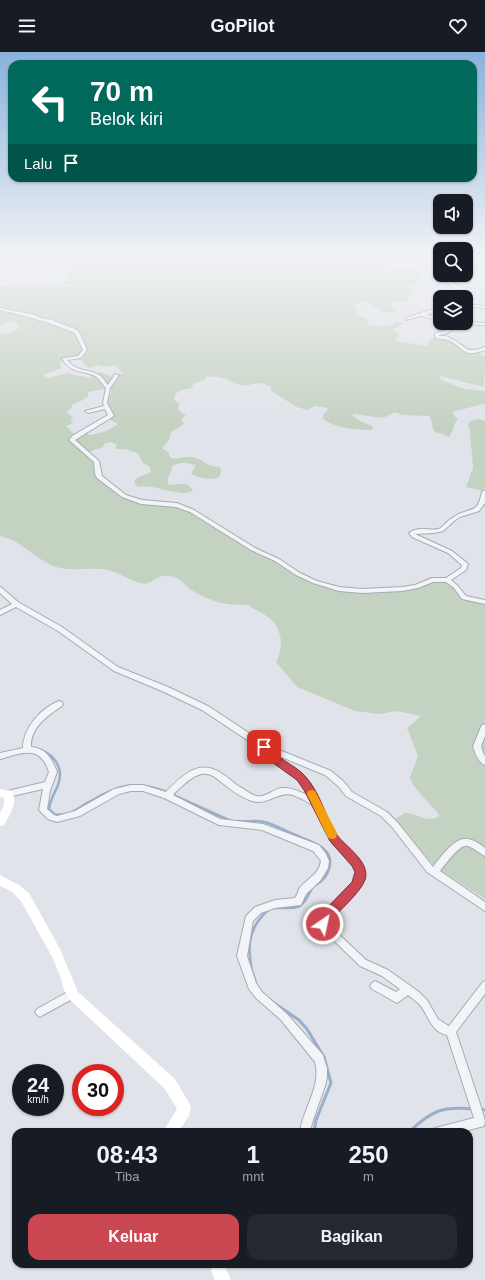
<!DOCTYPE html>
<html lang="id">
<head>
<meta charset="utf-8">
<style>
	:root { --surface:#171b24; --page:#242831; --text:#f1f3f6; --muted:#9ea1a6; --accent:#cb4752 }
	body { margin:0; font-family:Arial,sans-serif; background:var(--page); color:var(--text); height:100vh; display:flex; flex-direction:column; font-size:15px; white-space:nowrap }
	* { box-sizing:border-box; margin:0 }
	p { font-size:13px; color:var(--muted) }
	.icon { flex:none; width:22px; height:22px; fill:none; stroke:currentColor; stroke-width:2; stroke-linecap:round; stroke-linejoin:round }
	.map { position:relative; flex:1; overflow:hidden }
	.details { position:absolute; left:12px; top:1076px; width:461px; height:140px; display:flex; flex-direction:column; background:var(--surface); border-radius:12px; box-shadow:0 1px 3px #0004 }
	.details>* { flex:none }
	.banner { position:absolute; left:8px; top:8px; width:469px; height:122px; border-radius:12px; box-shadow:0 1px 3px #0004; background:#00695c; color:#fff; overflow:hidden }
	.tools { position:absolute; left:433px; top:142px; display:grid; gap:8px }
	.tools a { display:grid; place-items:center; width:40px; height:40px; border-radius:8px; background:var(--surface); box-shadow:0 1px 3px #0004; font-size:20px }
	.speed { position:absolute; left:12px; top:1012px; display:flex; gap:8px; font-size:20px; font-weight:700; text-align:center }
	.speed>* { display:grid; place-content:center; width:52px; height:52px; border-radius:50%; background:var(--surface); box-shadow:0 1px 3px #0004; line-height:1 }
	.speed small { font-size:10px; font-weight:400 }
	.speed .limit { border:6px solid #d22; background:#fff; color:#111 }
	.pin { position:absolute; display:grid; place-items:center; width:34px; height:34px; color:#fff; margin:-17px; border-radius:8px; box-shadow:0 2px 6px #0006 }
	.me { position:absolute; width:44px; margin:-22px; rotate:34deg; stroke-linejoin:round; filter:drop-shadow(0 0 3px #0008) }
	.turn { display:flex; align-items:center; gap:14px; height:84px; padding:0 16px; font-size:18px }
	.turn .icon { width:52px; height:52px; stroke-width:2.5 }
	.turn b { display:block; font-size:28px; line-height:34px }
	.then { display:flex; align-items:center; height:38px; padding:0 16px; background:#0003; gap:8px; font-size:15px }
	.eta { display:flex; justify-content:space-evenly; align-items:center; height:68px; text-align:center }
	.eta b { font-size:24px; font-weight:700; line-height:28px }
	.primary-button { display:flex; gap:8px; margin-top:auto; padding:8px 16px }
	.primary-button a { flex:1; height:46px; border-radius:12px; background:var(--accent); color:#fff; font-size:16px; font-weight:700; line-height:46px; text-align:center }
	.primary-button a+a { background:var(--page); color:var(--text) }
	header { display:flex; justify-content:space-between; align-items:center; height:52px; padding:0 16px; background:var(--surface); font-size:18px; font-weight:700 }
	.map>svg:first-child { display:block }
	.green { fill:#c4d2c1; fill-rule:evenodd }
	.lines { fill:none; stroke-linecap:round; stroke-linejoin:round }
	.stream-far1 { stroke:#9baec8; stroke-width:2.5 }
	.stream { stroke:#9baec8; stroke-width:3 }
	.street-casing { stroke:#a5aab3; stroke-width:2 }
	.street { fill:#f2f4f7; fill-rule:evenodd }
	.secondary { fill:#fff; fill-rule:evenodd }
	.route { fill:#cb4752; stroke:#842e35 }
	.slow { fill:#f59e0b }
</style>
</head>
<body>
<header><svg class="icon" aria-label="menu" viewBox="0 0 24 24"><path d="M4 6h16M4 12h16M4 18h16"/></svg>GoPilot<svg class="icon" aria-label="heart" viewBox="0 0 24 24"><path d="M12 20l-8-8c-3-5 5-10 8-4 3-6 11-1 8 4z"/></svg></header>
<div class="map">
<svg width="485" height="1228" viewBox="0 0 485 1228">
	<rect width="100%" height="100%" fill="#e0e3e9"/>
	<!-- green -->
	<g class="green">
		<path d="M14 204H371L368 207 388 214H399L424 220 417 229 424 231 419 233 409 232 407 234 417 238 410 243 408 246 412 248 389 251 396 259 384 261 367 250H359L353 255 357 259 355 260 356 262 369 268 366 272C374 274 389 276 397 270L404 271 393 278 400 283 395 288 396 289 427 294 429 289 433 286C438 287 444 286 449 287 460 290 469 296 480 300V303L485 304 484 335 440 324 441 328 464 337 485 339V352C474 353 465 358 454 359L452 361 458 367C453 372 454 379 449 385L434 379C431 373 433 369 429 364L402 363 395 360 383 366 354 362 352 363C358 368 365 372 373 374L372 378C357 378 335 376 323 367L324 361 328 358 327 356 315 354 307 358 297 355 271 339V335C253 326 256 335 241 333 234 332 229 328 223 326 218 324 212 326 207 324L204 328 193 332 192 336C184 338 176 337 174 347L179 352 178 357 186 364 181 367 184 372 171 380 169 388 162 396 169 401 170 406C179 408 184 404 192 405 198 406 202 409 207 412 210 414 215 415 219 415L221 418 220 424C213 430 198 425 191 422L196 413C187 411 179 409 171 415L173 416 168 425V432C178 435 187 427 193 439 179 446 153 431 138 435L134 431C136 423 145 424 151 420L150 415 142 410 138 401 125 397H115L117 393 111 390 105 391 103 395 85 401 95 411 100 428 122 445 141 451 176 454 197 463 251 498 283 513 296 523 307 529 339 538 402 539 417 536 433 530H447L454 535 463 547 485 552V847L434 814 395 767 405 761C417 761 427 772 440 764 430 750 416 741 410 726L418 704 407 676 421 664 397 659 380 662 355 659 297 635 276 610C285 594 282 573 265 563 260 559 254 558 249 553 220 553 214 550 189 537 185 529 171 522 163 524 154 526 149 534 140 531 126 527 118 519 102 517 89 516 69 519 56 515 36 508 21 488 0 484V282L12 281 20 274 13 268 0 273V234L51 232 71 235 77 233 64 232V227L68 224 65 217 31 211 25 212 0 221V207ZM67 306 82 308 84 312 90 316 97 313 106 315 115 313 123 322C120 322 116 324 113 324 100 324 106 314 90 326L67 321 48 326 43 323 61 316 60 311ZM106 337 112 338C107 350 107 351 113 363L110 368 118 372C113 377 96 383 89 383L87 380 75 383 66 374 73 371 70 368 74 366 66 360 72 356V353L85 347 84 346 88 345V340Z"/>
		<polygon points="466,204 485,204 485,216 466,211"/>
		<polygon points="478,367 485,369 485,434 483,439 466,435 473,416 470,379 468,373 470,369"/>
	</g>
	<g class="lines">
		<!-- stream-far1 -->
		<g class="stream-far1">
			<path d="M34 696C52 700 65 714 58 733 55 741 50 748 49 757L55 763 66 762"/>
			<polyline points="171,742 231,769"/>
			<path d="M72 760C79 757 84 752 91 749 119 732 136 728 167 740"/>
			<path d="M239 769C247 770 256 768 264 770 274 772 283 778 293 782 306 788 333 794 330 813 328 823 324 828 316 833"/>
			<path d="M272 856C297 855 300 862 312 836"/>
			<path d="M253 923C247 897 247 877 268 858"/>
		</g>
		<!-- stream -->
		<g class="stream">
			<polyline points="253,922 256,932"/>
			<polyline points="271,949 299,968 307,977 324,1005 331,1031 316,1068 314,1080"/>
			<polyline points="480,1057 485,1058"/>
			<path d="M409 1080C431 1059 442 1054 473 1057"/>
		</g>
		<defs>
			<g id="street">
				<polygon points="437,204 440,204 440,205 438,205"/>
				<polygon points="466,213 477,218 465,224 450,229 457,234 475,238 475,240 459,237 445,245 440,245 440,248 438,250 440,252 440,257 426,263 440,266 440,268 421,264 406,268 406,266 439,255 434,251 434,249 454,236 445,229 460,223 466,223 466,221 472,218 466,215"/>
				<polygon points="466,252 485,254 485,256 466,254"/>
				<path d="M0 256 35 263 40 266 52 268 77 278 80 282 87 298 81 306 67 308C77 321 88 316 99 323 103 325 105 330 108 333L115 322 119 323 110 336 107 351 114 364 75 388 99 409 102 424 126 443 142 448 177 451 194 458 255 496 279 507 300 521 317 529 339 535 362 537 402 535 415 533 432 526H446L461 516 462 513 448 501 412 485 409 481C418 474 429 479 439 477 445 473 448 468 454 465 470 454 477 464 482 440L485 438V451L479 459 460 465 454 469 443 479 434 481 415 482 452 499 467 511 468 512 466 518 451 528 458 534 466 544 485 548V552L462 547 454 536 446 530H433L418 536 402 539 362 541 339 539 313 531 296 523 275 509 251 498 190 460 176 455 141 452 122 445 97 426 95 422 94 410 69 388 72 384 108 363 105 357 88 361 85 359 104 354 103 351 106 336C102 332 100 327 95 324 80 317 74 323 62 307L64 306 78 304 83 298 76 283 73 280C49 270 26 264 0 258Z"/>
				<path d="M466 270 485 271V273L459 272 448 281 439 283V284H446L454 288 468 298H476L485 295V298C462 306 467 298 450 289 445 286 439 288 435 285V281L445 279 454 272 453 271H466Z"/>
				<path d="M0 535 2 536 18 550 62 575 118 615 168 635 208 654 267 693 331 719 344 730 352 740 387 760 398 771 433 815C440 806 455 784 468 787 474 788 480 792 485 796V804C479 801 474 796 468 794 460 791 445 813 440 819L485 850V859L427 820 392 775 381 764 346 744 338 734 325 723 274 702C283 710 295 715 303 723 320 740 324 766 337 785 345 796 367 809 364 824 362 837 338 859 328 869V872L366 908 388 918 419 940 427 948 438 967 447 973 449 974 482 931 485 929V942L456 980 480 1052 485 1069 484 1074 461 1080H434L435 1076 439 1075 474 1066 447 983C431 980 429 964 420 953 416 949 412 946 408 943L400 949 397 951 372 937 370 934 372 931 375 929 396 940 400 937 382 924 360 914 320 875 318 872 321 864 353 830C355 827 357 823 356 819 353 807 339 800 332 791 327 783 323 775 319 766 318 763 317 758 314 755 311 751 298 745 293 743 278 739 267 754 252 749 212 735 215 699 173 743L220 767 263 772 319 793 326 802 329 809 328 816 320 829 306 842 301 853 275 856 261 861 253 869 247 904 256 931 262 940 287 962 323 1003 324 1007 327 1016V1025L325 1034 312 1071 310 1080H300C303 1056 322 1034 315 1010L281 968 256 946 249 937 237 904 246 864 255 855 258 854 275 848 295 846C297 843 298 840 299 837 306 827 319 823 321 809L313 799 262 778 219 773 164 746 143 739H131L119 742 80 764 57 770 48 767 39 758 43 737 8 745 5 744 4 742 5 740 8 739 45 730 49 720C40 692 22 701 0 707V701L23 696C23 676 41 656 59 649L62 650 63 652 62 654C47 664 30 676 31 695 46 696 52 707 57 720L50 739 47 757 54 763 57 764 75 759 114 737 131 733H143L166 740C181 725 198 706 221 721 228 725 233 731 240 735 246 738 251 743 257 744 266 746 274 736 283 736 292 735 302 741 308 743L298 728 268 707 261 697 202 658 162 639 114 619 58 579 16 555 0 563V558L12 552 0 541Z"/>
				<path d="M485 672V684L481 694 483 701 485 704V713C478 710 475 701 473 694L481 675 482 673Z"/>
				<polygon points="73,937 76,939 78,942 76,945 43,963 40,965 37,963 35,960 37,957"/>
			</g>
		</defs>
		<!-- street casing -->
		<use href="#street" class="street-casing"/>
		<!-- street -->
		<use href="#street" class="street"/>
		<!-- secondary -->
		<g class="secondary">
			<path d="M0 737 12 739C18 752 10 762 4 773L0 774V761L4 753V746L0 745Z"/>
			<polygon points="0,823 19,833 29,841 60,897 78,940 175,1027 191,1054 189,1064 178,1080 163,1080 177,1057 165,1037 70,948 64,938 59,921 52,905 21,849 11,839 0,834"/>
			<polygon points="209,1212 224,1212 231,1228 215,1228"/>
		</g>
	</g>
	<!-- sky -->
	<linearGradient id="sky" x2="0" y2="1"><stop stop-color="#89b2db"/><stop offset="0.54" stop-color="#f1f2f5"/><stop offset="1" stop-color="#f1f2f5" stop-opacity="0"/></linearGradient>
	<rect width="485" height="376" fill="url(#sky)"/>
	<!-- route -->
	<path class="route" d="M264 691 268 692C276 707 294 712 305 724 320 740 325 764 337 783 346 795 371 810 365 828 360 841 339 859 329 870L327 876 323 878 319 876 317 872 320 863 352 830 355 820 352 814 330 789 304 738 297 728 265 705 259 695 261 692Z"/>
	<!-- slow -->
	<polygon class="slow" points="312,738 315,739 336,779 337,782 336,786 332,787 328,786 307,742 308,739"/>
</svg>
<div class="tools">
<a><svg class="icon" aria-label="sound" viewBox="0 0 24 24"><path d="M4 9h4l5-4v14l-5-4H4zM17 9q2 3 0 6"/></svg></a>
<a><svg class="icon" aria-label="search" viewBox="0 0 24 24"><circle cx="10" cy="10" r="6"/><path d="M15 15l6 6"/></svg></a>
<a><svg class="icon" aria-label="layers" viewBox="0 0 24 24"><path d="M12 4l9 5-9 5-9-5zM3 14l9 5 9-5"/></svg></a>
</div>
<div class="speed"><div>24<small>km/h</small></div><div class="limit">30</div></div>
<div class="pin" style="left:264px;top:695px;background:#d93025"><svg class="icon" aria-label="arrive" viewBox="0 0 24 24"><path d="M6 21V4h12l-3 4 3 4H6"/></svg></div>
<svg class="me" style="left:323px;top:872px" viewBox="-20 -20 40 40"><circle r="17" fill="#cb4752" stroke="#fff" stroke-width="3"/><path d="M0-11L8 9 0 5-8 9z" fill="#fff"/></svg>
<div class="banner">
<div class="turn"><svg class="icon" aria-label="left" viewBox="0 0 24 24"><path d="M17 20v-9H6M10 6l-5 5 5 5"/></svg><div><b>70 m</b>Belok kiri</div></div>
<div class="then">Lalu<svg class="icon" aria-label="arrive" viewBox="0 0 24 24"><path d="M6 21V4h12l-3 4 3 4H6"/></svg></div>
</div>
<section class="details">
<div class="eta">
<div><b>08:43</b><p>Tiba</p></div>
<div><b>1</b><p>mnt</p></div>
<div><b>250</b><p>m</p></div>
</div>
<div class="primary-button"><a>Keluar</a><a>Bagikan</a></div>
</section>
</div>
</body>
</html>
